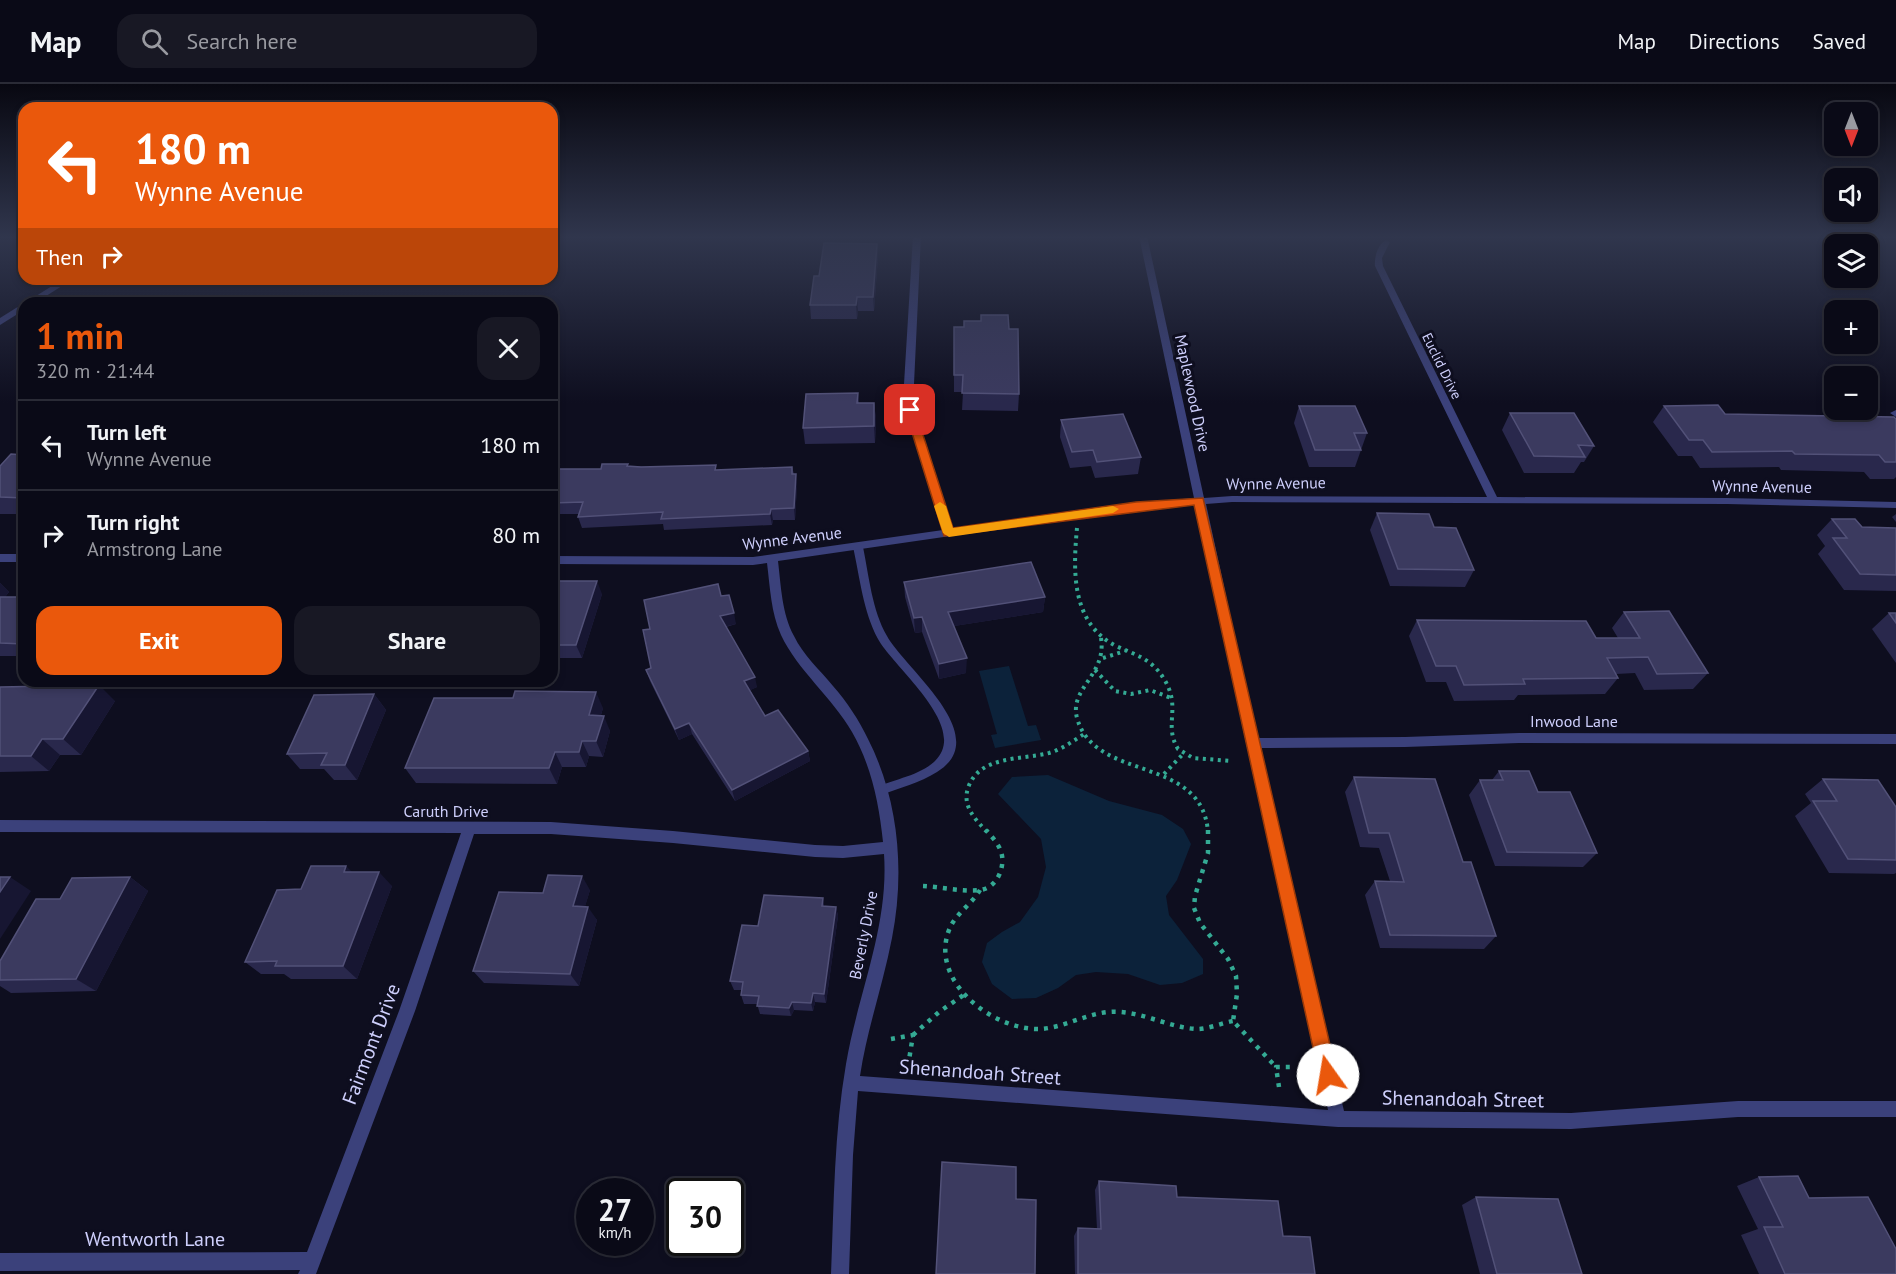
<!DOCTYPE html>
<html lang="en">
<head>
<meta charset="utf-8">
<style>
	:root { --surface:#0a0a17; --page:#181824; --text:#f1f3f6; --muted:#999aa1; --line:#2a2b36; --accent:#ea580c }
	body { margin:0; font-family:"PT Sans",sans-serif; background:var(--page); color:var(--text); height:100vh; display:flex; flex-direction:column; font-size:22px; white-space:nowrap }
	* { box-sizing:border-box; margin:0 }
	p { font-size:20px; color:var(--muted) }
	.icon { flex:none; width:33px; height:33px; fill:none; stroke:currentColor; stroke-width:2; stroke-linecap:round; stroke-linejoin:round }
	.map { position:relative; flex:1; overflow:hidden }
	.details { position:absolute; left:18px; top:213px; width:540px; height:390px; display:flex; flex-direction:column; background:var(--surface); border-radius:18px; box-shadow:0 3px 9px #0003,0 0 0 2px var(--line) }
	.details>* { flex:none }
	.guide { position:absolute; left:18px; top:18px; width:540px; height:183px; border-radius:18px; box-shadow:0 3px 9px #0003,0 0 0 2px var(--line); background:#ea580c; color:#fff; overflow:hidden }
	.needle { width:39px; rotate:180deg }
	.tools { position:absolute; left:1824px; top:18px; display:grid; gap:12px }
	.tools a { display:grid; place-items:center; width:54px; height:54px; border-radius:12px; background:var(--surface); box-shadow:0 3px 9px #0003,0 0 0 2px var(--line); font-size:30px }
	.speed { position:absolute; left:576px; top:1094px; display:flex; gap:12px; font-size:30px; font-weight:700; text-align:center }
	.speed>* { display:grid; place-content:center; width:78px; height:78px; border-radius:50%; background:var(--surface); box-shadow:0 3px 9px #0003,0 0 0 2px var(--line); line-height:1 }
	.speed small { font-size:15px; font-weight:400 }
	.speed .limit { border:3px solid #111; border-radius:9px; background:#fff; color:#111 }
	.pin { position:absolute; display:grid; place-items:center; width:51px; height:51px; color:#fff; margin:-26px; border-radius:12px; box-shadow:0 3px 9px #0006 }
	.me { position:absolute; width:66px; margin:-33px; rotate:347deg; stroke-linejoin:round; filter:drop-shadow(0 0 4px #0008) }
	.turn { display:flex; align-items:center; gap:21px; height:126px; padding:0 18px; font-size:27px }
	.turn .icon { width:78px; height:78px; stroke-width:2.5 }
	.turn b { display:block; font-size:42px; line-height:51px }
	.then { display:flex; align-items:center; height:57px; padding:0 18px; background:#0003; gap:12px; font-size:22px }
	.round { display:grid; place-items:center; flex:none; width:63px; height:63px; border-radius:18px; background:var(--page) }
	.headline { display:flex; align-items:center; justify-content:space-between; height:102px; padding:0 18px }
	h1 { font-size:36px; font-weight:600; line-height:45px; color:var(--accent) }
	.primary-button { display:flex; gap:12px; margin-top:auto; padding:12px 18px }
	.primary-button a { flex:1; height:69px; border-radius:18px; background:var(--accent); color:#fff; font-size:24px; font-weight:600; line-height:69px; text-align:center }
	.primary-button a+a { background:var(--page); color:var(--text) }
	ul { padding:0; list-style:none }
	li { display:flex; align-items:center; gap:18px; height:90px; padding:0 18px; border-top:2px solid var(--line) }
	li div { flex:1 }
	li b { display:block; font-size:22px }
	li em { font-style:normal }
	header { display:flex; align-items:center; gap:36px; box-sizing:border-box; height:84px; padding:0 30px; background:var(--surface); border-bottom:2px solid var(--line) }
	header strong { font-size:28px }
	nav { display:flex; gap:33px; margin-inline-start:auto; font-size:21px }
	.search { width:420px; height:54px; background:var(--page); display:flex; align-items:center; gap:15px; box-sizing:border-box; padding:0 21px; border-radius:18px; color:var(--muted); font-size:22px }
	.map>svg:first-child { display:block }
	.water { fill:#0c223a }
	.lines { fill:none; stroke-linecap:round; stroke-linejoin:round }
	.path-far1 { stroke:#34aa94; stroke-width:4; stroke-dasharray:3 4.5; stroke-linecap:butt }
	.path { stroke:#34aa94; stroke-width:4.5; stroke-dasharray:4 6; stroke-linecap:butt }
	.lane { fill:#3b417b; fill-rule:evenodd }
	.street { fill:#3b417b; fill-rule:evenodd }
	.wall { fill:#29284c }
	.shaded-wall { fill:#171632 }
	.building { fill:#3b3a5f; stroke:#525178; stroke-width:1.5 }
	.route { fill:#ea580c; stroke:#983908; stroke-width:1.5 }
	.slow { fill:#f59e0b }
	.labels { text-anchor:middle; stroke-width:6; stroke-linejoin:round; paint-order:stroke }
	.far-street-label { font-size:14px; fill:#cecffc; stroke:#0e0e1f }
	.street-label { font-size:16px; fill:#cecffc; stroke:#0e0e1f }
	.near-street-label { font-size:20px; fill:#cecffc; stroke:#0e0e1f }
</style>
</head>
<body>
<header>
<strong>Map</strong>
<div class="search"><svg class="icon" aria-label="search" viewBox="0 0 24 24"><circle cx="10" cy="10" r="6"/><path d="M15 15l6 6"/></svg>Search here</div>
<nav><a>Map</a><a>Directions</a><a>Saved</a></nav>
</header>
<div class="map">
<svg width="1896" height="1190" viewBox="0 0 1896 1190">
	<rect width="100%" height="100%" fill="#0e0e1f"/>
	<!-- water -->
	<g class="water">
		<polygon points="1009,582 1028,642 1036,641 1041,656 995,664 991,651 997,650 979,587"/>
		<polygon points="1048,691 1109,717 1162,731 1183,745 1191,760 1177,796 1166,812 1169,831 1203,875 1203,890 1182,899 1160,901 1128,890 1096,888 1076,891 1058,904 1036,914 1012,915 992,900 982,878 987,859 1002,848 1020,838 1038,813 1046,783 1041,755 998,710 1012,693"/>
	</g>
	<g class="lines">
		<!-- path-far1 -->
		<g class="path-far1">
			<path d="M1077 444C1073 487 1071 539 1116 562 1136 571 1152 575 1164 595 1182 624 1163 640 1178 665L1193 674 1232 677"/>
			<path d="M1101 554C1107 591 1069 604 1077 634 1095 699 1202 670 1208 748"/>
			<polyline points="1103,574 1125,567"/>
			<polyline points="1095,586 1115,607 1131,610 1150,606 1171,614"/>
			<polyline points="1164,690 1183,670"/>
			<path d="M987 748C975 735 962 722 968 704 979 671 1022 676 1049 669 1063 665 1074 656 1086 649"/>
		</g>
		<!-- path -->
		<g class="path">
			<polyline points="1208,746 1208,769 1195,812 1194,824 1200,839 1228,875 1236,892 1237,910 1233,937 1276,983"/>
			<path d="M923 802C941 803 962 808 980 806 998 804 1007 780 1000 765 997 758 991 752 986 746"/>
			<path d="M980 806C972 820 955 830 949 846 929 898 994 947 1041 945 1068 943 1093 925 1121 928 1147 930 1172 944 1197 945 1208 945 1222 939 1233 937"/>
			<polyline points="913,951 939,928 965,910"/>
			<polyline points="891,955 913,951 909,976"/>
			<polyline points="1279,1003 1276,983 1295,983"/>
		</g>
		<!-- lane -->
		<path class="lane" d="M858 460 863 463C869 492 872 526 887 552 905 585 995 652 937 688 920 699 899 704 881 711L877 709 875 706 877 703C895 695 921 691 935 677 970 643 894 584 878 555 863 527 860 494 853 463Z"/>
		<!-- street -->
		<g class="street">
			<path d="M913 152H921L914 300 915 326 953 445 1136 419 1194 414 1139 152H1147L1204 414 1232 412 1487 413 1375 182C1374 173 1378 160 1386 156L1390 158 1382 174 1383 182 1497 413 1727 414 1896 418V424L1727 420 1232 418 1206 420 1257 654 1405 653 1519 649 1896 650V660L1519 659 1405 663 1259 664 1344 1027 1571 1029 1738 1017H1896V1033H1738L1571 1045 1338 1043 858 1007 853 1071 849 1190H831C834 1120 834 1049 846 980 858 909 889 843 884 770L843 774 815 773 673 759 551 750H474L415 927 316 1190H298L300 1186 0 1187V1169L307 1168 399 927 461 749 0 748V736L551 738 673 747 815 761 843 762 883 758C879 719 871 681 852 648 832 613 798 587 781 551 771 529 770 503 767 479L753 481 552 480V472L753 473 943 446 905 326 904 300ZM1196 421 1246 659 1328 1026 860 992C867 945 883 901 892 854 905 788 899 716 868 655 859 636 847 618 833 602 820 586 803 571 794 552 782 530 781 502 778 477L1136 425Z"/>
			<polygon points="63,195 73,195 35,219 25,219"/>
			<polygon points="24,219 24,226 0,241 0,234"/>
			<polygon points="1896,326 1896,333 1890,329"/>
			<rect x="0" y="470" width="24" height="8"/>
		</g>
	</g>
	<!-- wall -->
	<g class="wall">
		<polygon points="877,160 878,173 874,227 858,227 857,235 811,235 810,221 819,192"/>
		<polygon points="954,243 1009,245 1019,310 1018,327 962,326 963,308 954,308"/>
		<polygon points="858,309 859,319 874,319 876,335 875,359 805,360 803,344"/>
		<polygon points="1299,322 1367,349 1355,383 1309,383 1294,339"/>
		<polygon points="1664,322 1725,330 1896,335 1896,393 1894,395 1870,395 1864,388 1781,386 1779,383 1700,384 1692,372 1678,372 1653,338"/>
		<polygon points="1510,329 1594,362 1584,378 1581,378 1574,389 1524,389 1502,346"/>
		<polygon points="1061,336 1141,373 1138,390 1095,394 1091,382 1070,384 1060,353"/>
		<polygon points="24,371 24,430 0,430 0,382"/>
		<polygon points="552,381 559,381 560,385 601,385 629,382 717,386 792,383 794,390 797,401 795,436 773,436 772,441 664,446 663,440 582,444 578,433 579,430 552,430"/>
		<polygon points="1377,429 1434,443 1474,486 1465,503 1390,502 1370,446"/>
		<polygon points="1896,430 1896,438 1892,433"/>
		<polygon points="1832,435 1862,443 1896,444 1896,507 1844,506 1818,470 1825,462 1817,451"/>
		<polygon points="552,497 602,510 582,574 552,574"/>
		<polygon points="904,498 1045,513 1043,528 954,542 966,589 939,595 922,548 915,549 905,513"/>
		<polygon points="0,499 9,508 5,513 24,513 24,572 0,572"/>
		<polygon points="721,512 736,540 726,543 757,603 750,606 765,632 808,667 810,677 735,717 692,650 679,656 650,597 646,586 651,584 650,545"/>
		<polygon points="1624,528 1708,589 1693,605 1644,606 1635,589 1616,590 1618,594 1605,610 1518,611 1514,616 1454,617 1446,598 1426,598 1409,552 1417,536 1596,554 1618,554 1612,544"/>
		<polygon points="1889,529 1896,529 1896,579 1872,545"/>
		<polygon points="0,603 115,617 81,671 60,671 49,687 0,688"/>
		<polygon points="374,610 386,626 357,696 334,696 324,685 300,685 287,670"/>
		<polygon points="603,624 601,631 610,647 603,673 589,672 586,683 562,683 557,700 416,699 405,684"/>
		<polygon points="1499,687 1538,708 1597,769 1583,783 1495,782 1469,711 1480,696 1492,696"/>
		<polygon points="1354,693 1463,778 1496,852 1484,865 1380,864 1365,811 1375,797 1390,797 1379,764 1360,763 1345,708"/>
		<polygon points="1823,695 1896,723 1896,789 1894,790 1829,789 1795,732 1811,719 1805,710"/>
		<polygon points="352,788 392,802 357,895 291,895 284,890 261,890 245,878 301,805"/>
		<polygon points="130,793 148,807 96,907 11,909 0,902 0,877 60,815"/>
		<polygon points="590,806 585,822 597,836 579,902 484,899 473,887 543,809"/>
		<polygon points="823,814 824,822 836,823 838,832 826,919 815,918 813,927 794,926 791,932 760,930 757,920 744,920 741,911 742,906 734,906 730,897 758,842"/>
		<polygon points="1759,1093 1809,1114 1896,1190 1759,1190 1741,1151 1758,1145 1737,1102"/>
		<polygon points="1099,1097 1177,1113 1283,1152 1315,1190 1075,1190 1074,1152 1078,1144 1097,1145 1095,1106"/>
		<polygon points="1476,1113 1582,1190 1480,1190 1462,1121"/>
	</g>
	<!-- shaded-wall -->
	<g class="shaded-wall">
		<polygon points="877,160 878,173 874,227 873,213"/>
		<polygon points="857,213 858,227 857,235 856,221"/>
		<polygon points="874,319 876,335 875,359 874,342"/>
		<polygon points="796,390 797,401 795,436 794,424"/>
		<polygon points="771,425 773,436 772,441 770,430"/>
		<polygon points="597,497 602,510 582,574 576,561"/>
		<polygon points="0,499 9,508 0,519"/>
		<polygon points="1045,513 1043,528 948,543 948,528"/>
		<polygon points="734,529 736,540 723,543 720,532"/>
		<polygon points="922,533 922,548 915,549 914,534"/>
		<polygon points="967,574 966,589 939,595 939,580"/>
		<polygon points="755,593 757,603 747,608 744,597"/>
		<polygon points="99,601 115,617 81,671 63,655"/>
		<polygon points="596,608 603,624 596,647 589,631"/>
		<polygon points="374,610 386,626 357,696 345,681"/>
		<polygon points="604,632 610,647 603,673 596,657"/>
		<polygon points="689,639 692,650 679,656 675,645"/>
		<polygon points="42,655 60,671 49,687 31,672"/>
		<polygon points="582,657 589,672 586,683 579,668"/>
		<polygon points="808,667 810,677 735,717 732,706"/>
		<polygon points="555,668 562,683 557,700 549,684"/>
		<polygon points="346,782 360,796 344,788"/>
		<polygon points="379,788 392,802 357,895 343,882"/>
		<polygon points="582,792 590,806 581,836 573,822"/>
		<polygon points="10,793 31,807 0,855 0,808"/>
		<polygon points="130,793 148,807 96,907 76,895"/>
		<polygon points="588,823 597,836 579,902 570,890"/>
		<polygon points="836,823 838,832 826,919 824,910"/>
		<polygon points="813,909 815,918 813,927 811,919"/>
		<polygon points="792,918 794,926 791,932 789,924"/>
	</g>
	<!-- building -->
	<g class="building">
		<polygon points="824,159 877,160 873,213 857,213 856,221 810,221 814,192 819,192"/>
		<polygon points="981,231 1008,231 1009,245 1018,245 1019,310 962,309 963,291 954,291 954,243 964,243 964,237 981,237"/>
		<polygon points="858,309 857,319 874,319 874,342 803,344 806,310"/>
		<polygon points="1718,321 1725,330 1894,333 1896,335 1896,378 1885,378 1879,371 1795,370 1792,367 1712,368 1703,356 1689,356 1664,322"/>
		<polygon points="1299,322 1355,322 1367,349 1354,349 1361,366 1315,366"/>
		<polygon points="1510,329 1574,329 1594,362 1578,361 1585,373 1534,372"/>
		<polygon points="1123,330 1141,373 1097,378 1093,366 1072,368 1061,336"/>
		<polygon points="11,370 24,371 24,414 0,413 0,382"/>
		<polygon points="602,380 628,380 627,382 641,383 716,381 715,386 792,383 792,390 796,390 794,424 771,425 770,430 661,435 663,428 578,433 583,418 552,419 552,381 559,381 557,385 601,385"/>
		<polygon points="1377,429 1429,430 1434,443 1456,444 1474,486 1398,485"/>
		<polygon points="1832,435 1855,435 1862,443 1896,444 1896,491 1860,490 1833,454 1847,454"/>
		<polygon points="1031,478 1045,513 948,528 967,574 939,580 922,533 914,534 904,498"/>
		<polygon points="552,497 597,497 576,561 552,561"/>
		<polygon points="718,500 721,512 729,511 734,529 720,532 755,593 744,597 765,632 778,626 808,667 732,706 689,639 675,645 646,586 651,584 643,546 650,545 644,516"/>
		<polygon points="0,513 24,513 24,560 0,559"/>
		<polygon points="1669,527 1708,589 1657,590 1648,573 1607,574 1618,594 1523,595 1525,600 1464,601 1456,582 1436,582 1417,536 1586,537 1596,554 1640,554 1624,528"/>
		<polygon points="1889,529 1896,529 1896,539"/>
		<polygon points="99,601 63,655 42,655 31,672 0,672 0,603"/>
		<polygon points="515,607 596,608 589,631 604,632 596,657 582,657 579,668 555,668 549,684 405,684 434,614 513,614"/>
		<polygon points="374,610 345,681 321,681 327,669 287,670 314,611"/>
		<polygon points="1499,687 1529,687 1538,708 1570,708 1597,769 1507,768 1480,696 1503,696"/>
		<polygon points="1354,693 1435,695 1463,778 1471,778 1496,852 1390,851 1375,797 1404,798 1389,749 1369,749"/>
		<polygon points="1823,695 1878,696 1896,723 1896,776 1848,775 1813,717 1837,717"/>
		<polygon points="311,782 346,782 344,788 379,788 343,882 275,882 277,877 245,878 277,806 301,805"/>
		<polygon points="548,791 582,792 573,822 588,823 570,890 473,887 499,808 543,809"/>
		<polygon points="0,793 10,793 0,808"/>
		<polygon points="130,793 76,895 0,896 0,877 36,815 60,815 72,794"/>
		<polygon points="764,811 823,814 822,822 836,823 824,910 813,909 811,919 792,918 789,924 757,922 759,912 741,911 743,898 730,897 742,841 758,842"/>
		<polygon points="942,1078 1016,1083 1016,1115 1036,1116 1035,1190 936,1190"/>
		<polygon points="1798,1092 1809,1114 1868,1113 1896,1165 1896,1190 1785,1190 1764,1143 1783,1143 1759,1093"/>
		<polygon points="1099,1097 1176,1102 1177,1113 1278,1117 1283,1152 1310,1153 1315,1190 1078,1190 1078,1144 1101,1145"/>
		<polygon points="1476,1113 1558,1115 1582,1190 1497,1190"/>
	</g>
	<!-- sky -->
	<linearGradient id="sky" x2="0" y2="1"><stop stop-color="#080811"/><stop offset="0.48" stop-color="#30364d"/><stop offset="1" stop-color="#30364d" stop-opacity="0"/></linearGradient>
	<rect width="1896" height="319" fill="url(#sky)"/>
	<!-- route -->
	<polygon class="route" points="910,323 915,326 953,444 1136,418 1203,414 1337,991 1334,997 1328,1000 1322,997 1319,991 1194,421 944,452 905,326"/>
	<!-- slow -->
	<polygon class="slow" points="940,418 946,422 953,444 1113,422 1119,425 1113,429 949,453 943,449 934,422"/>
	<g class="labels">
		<!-- far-street labels -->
		<g class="far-street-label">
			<text transform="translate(1442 282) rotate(64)" y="5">Euclid Drive</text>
		</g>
		<!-- street labels -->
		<g class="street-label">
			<text transform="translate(1193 309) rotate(78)" y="6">Maplewood Drive</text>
			<text transform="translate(1276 399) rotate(-1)" y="6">Wynne Avenue</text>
			<text transform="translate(1762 402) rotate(1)" y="6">Wynne Avenue</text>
			<text transform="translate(792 454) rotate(-7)" y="6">Wynne Avenue</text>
			<text x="1574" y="643">Inwood Lane</text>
			<text x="446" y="733">Caruth Drive</text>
			<text transform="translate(863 851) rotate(-79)" y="6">Beverly Drive</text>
		</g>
		<!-- near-street labels -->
		<g class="near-street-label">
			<text transform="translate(371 960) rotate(-69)" y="7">Fairmont Drive</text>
			<text transform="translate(980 988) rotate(4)" y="7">Shenandoah Street</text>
			<text transform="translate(1463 1015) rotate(1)" y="7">Shenandoah Street</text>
			<text x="155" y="1162">Wentworth Lane</text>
		</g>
	</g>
</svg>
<div class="tools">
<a><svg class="needle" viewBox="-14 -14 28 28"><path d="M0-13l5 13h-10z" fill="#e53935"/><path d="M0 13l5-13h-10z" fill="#999aa1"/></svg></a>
<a><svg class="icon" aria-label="sound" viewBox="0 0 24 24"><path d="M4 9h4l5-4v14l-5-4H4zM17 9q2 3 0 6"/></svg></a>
<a><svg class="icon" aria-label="layers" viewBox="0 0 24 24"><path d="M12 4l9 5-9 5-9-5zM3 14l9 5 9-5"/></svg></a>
<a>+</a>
<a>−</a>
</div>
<div class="speed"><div>27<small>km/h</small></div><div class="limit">30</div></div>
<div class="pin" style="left:910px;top:326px;background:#d93025"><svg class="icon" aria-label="arrive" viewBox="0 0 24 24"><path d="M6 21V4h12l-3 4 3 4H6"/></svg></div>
<svg class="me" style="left:1328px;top:991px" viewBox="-20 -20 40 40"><circle r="19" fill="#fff"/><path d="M0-13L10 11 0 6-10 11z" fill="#ea580c"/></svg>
<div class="guide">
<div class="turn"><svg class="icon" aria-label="left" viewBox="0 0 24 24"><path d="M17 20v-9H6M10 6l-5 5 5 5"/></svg><div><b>180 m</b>Wynne Avenue</div></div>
<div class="then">Then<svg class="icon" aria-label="right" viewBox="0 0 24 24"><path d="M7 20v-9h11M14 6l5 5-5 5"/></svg></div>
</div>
<section class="details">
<div class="headline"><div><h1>1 min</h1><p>320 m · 21:44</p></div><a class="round"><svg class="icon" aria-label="close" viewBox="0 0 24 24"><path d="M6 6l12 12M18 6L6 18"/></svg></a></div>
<ul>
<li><svg class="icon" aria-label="left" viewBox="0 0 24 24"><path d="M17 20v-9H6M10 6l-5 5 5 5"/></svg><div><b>Turn left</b><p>Wynne Avenue</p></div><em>180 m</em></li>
<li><svg class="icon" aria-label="right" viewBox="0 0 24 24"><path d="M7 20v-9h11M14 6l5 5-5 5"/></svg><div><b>Turn right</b><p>Armstrong Lane</p></div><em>80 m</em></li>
</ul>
<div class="primary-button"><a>Exit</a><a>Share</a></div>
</section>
</div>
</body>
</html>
